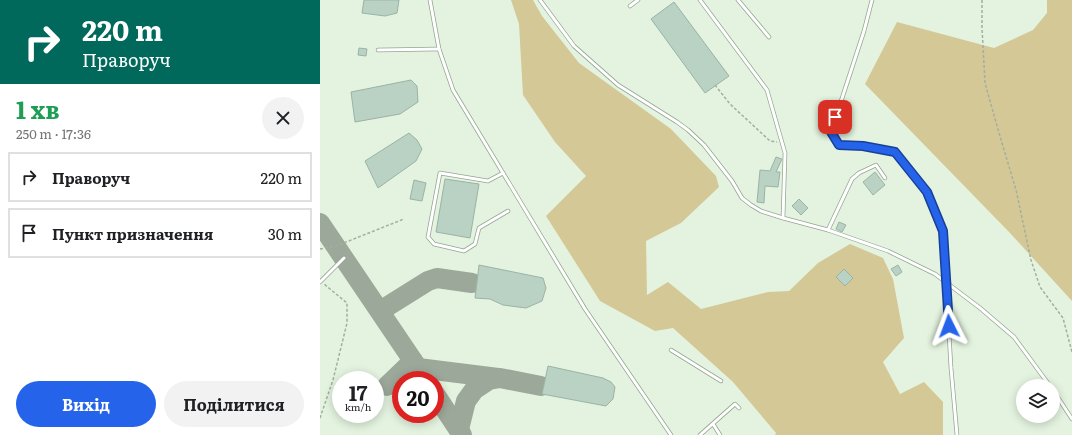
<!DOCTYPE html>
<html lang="uk">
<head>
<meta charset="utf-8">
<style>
	:root { --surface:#fff; --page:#f2f2f2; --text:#202124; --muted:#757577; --line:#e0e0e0; --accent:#2563eb }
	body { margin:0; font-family:Literata,serif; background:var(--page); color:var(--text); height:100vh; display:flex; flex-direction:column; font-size:15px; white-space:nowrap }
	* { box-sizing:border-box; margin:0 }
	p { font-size:13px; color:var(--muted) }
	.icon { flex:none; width:22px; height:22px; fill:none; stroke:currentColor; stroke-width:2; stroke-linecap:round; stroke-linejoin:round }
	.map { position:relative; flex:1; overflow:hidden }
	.side { display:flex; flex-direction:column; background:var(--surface); width:320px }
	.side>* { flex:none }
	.top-card { background:#00695c; color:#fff; overflow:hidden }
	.buttons { position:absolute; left:696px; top:379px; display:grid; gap:8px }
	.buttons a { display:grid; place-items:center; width:44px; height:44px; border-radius:50%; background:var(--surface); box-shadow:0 2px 10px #0003; font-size:20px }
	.speed { position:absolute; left:12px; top:371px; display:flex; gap:8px; font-size:20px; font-weight:700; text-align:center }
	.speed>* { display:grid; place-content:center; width:52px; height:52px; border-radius:50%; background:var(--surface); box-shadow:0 2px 10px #0003; line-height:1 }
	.speed small { font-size:10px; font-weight:400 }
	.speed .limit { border:6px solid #d22; background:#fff; color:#111 }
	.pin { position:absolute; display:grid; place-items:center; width:34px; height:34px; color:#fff; margin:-17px; border-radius:8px; box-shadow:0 2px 6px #0006 }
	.me { position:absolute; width:44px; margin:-22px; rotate:357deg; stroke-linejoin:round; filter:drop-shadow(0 0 3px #0008) }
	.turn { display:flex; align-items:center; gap:14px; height:84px; padding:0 16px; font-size:18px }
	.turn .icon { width:52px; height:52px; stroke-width:2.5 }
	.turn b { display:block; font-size:28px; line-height:34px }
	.round { display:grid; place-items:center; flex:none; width:42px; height:42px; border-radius:21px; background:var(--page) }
	.headline { display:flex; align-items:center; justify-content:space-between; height:68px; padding:0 16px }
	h1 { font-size:24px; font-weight:700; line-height:30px; color:#1e9e55 }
	.action { display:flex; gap:8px; margin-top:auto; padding:8px 16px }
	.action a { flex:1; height:46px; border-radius:24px; background:var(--accent); color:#fff; font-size:16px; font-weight:700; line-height:46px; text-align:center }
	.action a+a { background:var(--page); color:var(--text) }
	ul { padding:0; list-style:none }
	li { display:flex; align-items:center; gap:12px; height:50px; margin:0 8px 6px; padding:0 8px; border:2px solid var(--line); border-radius:0px }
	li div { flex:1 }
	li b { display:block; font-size:15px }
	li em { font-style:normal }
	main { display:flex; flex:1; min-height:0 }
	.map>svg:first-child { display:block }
	.green { fill:#d5c897 }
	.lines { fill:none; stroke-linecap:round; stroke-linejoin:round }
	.taxiway { stroke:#9ca899; stroke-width:20 }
	.building { fill:#b9d2c4; stroke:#9bb3a6 }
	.lane-casing { stroke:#95a592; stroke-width:4.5 }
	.path { stroke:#a2af9f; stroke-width:1.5; stroke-dasharray:3 2; stroke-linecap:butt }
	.lane { stroke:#fff; stroke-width:3 }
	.route-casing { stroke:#184099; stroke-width:10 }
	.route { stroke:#2563eb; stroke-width:7 }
</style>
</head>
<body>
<main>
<section class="side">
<div class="top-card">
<div class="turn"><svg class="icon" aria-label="right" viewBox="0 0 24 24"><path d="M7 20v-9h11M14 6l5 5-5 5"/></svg><div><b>220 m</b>Праворуч</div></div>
</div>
<div class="headline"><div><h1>1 хв</h1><p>250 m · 17:36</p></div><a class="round"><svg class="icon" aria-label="close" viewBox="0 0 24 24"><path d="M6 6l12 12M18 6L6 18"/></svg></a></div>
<ul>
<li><svg class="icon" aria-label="right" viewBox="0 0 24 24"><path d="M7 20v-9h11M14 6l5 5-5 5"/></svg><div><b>Праворуч</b></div><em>220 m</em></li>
<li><svg class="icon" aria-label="arrive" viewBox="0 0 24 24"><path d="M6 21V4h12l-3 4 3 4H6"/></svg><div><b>Пункт призначення</b></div><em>30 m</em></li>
</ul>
<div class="action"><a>Вихід</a><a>Поділитися</a></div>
</section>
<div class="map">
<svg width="752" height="435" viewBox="0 0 752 435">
	<rect width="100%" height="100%" fill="#e3f3df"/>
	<!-- green -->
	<g class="green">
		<polygon points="191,0 213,0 222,16 259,63 351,129 396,176 399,187 361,223 326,241 327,295 348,282 381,309 448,292 469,291 498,263 530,244 563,258 573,279 584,338 563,362 580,394 604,382 623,402 623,435 455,435 456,433 413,382 353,328 335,331 280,301 226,216 266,176 235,142 203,95 199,24"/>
		<polygon points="727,0 752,0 752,301 690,233 545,84 577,22 674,48 713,30 727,13"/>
	</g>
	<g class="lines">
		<!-- taxiway -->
		<g class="taxiway">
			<polyline points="0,223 106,380"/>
			<polyline points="60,311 108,281 117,278 152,283"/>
			<polyline points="98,368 178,378"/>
			<polyline points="67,386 93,361"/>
			<polyline points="115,394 142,435"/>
			<polyline points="139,429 146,401 154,390 169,380 180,378 221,386"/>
		</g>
	</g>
	<!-- building -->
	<g class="building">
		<polygon points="44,0 79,0 77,13 65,16 42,13"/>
		<polygon points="354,2 409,76 385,93 331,19"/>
		<polygon points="39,48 47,49 46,56 38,55"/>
		<polygon points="91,80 97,86 98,102 80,114 35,122 31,92"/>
		<polygon points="89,133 97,140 102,149 96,161 58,188 45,161"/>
		<polygon points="456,157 462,159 456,172 460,172 458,187 445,186 444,203 437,202 440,170 450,171"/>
		<polygon points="555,172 565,185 553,195 543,182"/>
		<polygon points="125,179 159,184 150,238 116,232"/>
		<polygon points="94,180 106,183 102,201 90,199"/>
		<polygon points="479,199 488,208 481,215 472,206"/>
		<polygon points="519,222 526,225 522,232 516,229"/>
		<polygon points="159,265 223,278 226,288 222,301 206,308 183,305 170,299 155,298"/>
		<polygon points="578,265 582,272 576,276 571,269"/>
		<polygon points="524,269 533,278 525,286 516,277"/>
		<polygon points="228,366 283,378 291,382 295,387 293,399 286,406 222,394"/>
	</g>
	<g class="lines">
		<defs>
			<g id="lane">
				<polyline points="110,0 119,49 133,90 265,309 351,435"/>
				<polyline points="220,0 254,46 298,85 357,122 368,130 384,145 412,181 422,198 431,205 441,211 463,218 508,230 568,251 615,274 660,308 694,337 730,386"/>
				<polyline points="380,0 447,90 465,153 463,218"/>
				<polyline points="418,0 449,37"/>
				<polyline points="552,0 544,31 511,132 519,145 543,146 575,152 607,192 623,231 631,368 637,435"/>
				<polyline points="310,6 318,0"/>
				<polyline points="58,50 119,49"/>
				<polyline points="183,173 168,181 120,173 108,237 114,244 144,251 155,244 159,228 188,211"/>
				<polyline points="508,230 532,179 539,173 556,165 565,178"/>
				<polyline points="0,282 24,258"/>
				<polyline points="351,350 401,381"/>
				<polyline points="733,390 752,419"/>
				<polyline points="393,424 400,435"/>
				<polyline points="380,435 415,404 419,408"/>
			</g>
		</defs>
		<!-- lane casing -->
		<use href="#lane" class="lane-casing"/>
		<!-- path -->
		<g class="path">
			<polyline points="662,0 662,28 665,83 677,126 696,190 711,260 720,287 743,318 752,352"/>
			<polyline points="395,85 410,104 450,141 457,142"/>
			<polyline points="0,249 16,246 84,219"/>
			<polyline points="0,418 13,380 27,323 27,303 4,284"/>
		</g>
		<!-- lane -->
		<use href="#lane" class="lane"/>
	</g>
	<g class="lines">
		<defs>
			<polyline id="route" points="515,117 511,132 519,145 543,146 575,152 607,192 623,231 629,326"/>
		</defs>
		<!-- route casing -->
		<use href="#route" class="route-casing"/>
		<!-- route -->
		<use href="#route" class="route"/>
	</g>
</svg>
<div class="buttons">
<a><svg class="icon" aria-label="layers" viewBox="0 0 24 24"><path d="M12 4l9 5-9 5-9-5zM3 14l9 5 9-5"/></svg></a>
</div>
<div class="speed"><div>17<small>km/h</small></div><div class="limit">20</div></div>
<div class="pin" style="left:515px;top:117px;background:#d93025"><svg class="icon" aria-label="arrive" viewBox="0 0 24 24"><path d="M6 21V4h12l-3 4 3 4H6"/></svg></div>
<svg class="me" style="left:629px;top:326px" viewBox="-20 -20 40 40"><path d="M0-17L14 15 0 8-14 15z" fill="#2563eb" stroke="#fff" stroke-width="4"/></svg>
</div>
</main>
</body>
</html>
